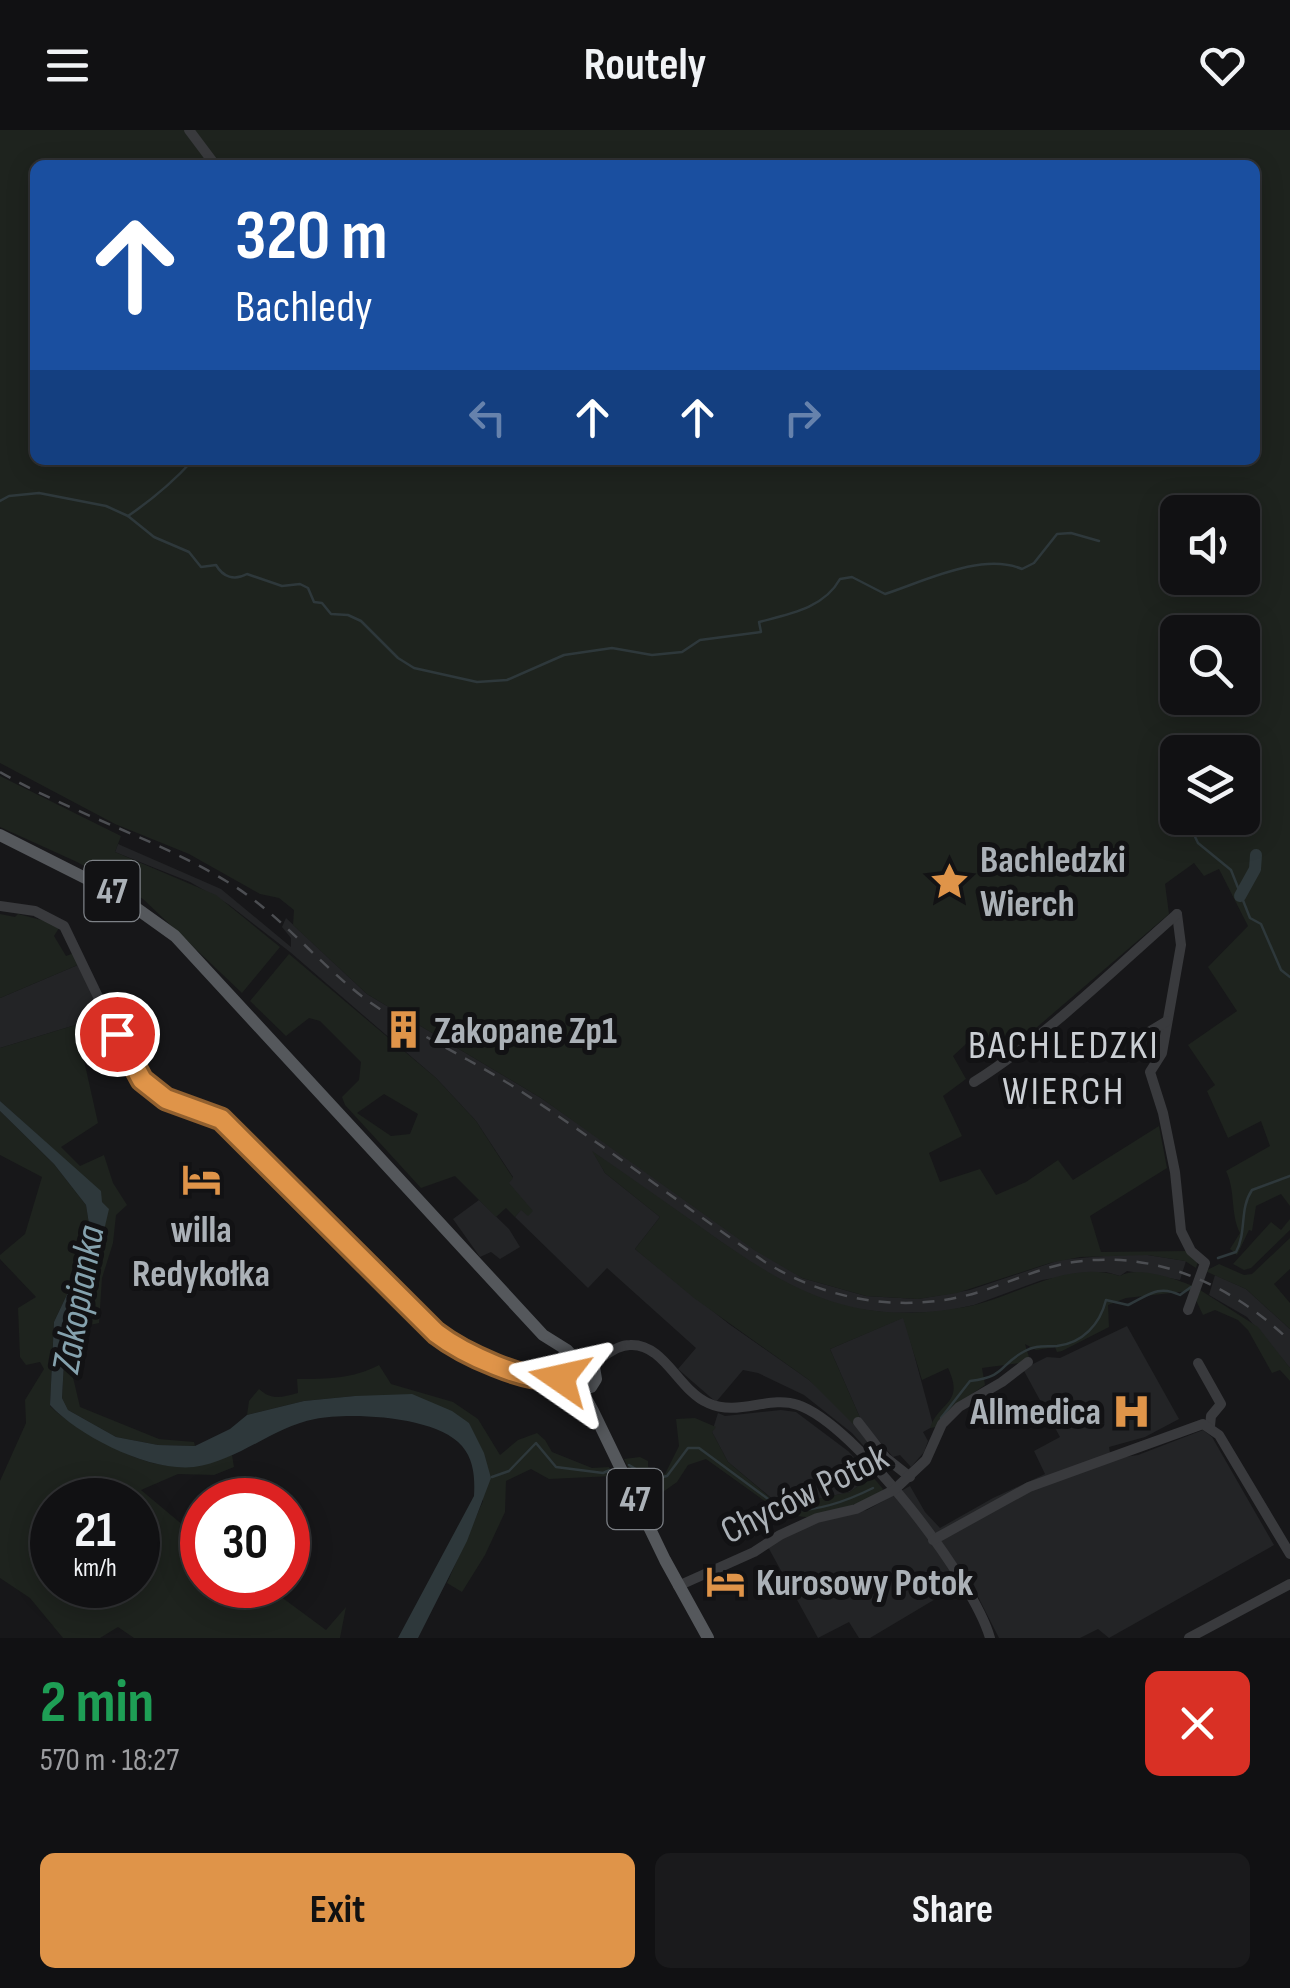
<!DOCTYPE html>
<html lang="en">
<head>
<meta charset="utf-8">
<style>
	:root { --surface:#111113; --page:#1a1a1c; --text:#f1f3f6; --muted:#9c9da0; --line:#303133; --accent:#df9449 }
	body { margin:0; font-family:"Sofia Sans Condensed",sans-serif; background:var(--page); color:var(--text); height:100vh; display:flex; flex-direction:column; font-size:38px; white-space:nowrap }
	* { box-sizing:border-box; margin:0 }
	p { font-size:32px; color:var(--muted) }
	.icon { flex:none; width:55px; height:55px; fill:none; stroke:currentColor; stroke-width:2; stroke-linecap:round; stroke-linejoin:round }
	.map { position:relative; height:1508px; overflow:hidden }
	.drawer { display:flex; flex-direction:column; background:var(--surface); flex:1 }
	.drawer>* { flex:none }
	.hud { position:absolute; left:30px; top:30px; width:1230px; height:305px; border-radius:15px; box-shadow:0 5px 25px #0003,0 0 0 2px var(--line); background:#1a4fa0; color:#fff; overflow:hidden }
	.controls { position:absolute; left:1160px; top:365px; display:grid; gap:20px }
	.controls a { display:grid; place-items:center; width:100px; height:100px; border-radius:15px; background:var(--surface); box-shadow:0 5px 25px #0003,0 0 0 2px var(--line); font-size:50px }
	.speed { position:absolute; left:30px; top:1348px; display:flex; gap:20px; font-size:50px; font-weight:700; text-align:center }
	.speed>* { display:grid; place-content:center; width:130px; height:130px; border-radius:50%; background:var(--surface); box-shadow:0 5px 25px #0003,0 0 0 2px var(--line); line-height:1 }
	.speed small { font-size:25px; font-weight:400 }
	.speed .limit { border:15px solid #d22; background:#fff; color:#111 }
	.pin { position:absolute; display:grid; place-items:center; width:85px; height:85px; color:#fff; margin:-42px; border:5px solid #fff; border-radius:50%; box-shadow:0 2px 10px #0007 }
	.me { position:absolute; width:110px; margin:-55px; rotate:281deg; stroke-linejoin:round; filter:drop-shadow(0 0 8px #0008) }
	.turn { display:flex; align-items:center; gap:35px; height:210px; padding:0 40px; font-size:45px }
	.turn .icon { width:130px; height:130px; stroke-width:2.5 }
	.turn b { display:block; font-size:70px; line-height:85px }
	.lanes { display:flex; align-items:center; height:95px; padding:0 40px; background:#0003; justify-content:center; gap:50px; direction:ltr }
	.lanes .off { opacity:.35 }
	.round { display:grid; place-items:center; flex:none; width:105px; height:105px; border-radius:15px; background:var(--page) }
	.overview { display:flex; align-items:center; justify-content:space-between; height:170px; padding:0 40px }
	h1 { font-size:60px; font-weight:700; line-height:75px; color:#1e9e55 }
	.primary-button { display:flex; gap:20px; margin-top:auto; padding:20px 40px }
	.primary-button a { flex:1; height:115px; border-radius:15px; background:var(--accent); color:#111; font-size:40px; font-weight:700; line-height:115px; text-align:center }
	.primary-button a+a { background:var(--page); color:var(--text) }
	header { display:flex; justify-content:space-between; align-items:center; height:130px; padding:0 40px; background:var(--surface); font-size:45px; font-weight:700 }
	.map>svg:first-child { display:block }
	.built { fill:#232426 }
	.green { fill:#1e231e; fill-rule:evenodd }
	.water { fill:#2e383b }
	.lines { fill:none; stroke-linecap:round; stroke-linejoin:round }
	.stream { stroke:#2e383b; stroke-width:2.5 }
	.river { stroke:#2e383b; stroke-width:12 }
	.minor { stroke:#393a3d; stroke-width:10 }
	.major { stroke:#55585c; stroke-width:12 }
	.rail { stroke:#4c4e52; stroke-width:2.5; stroke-dasharray:12 10; stroke-linecap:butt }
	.route-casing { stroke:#91602f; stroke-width:25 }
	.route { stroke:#df9449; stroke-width:18 }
	.labels { text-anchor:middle; stroke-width:10; stroke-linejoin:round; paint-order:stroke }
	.shield { fill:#121214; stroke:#7d8186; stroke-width:2.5 }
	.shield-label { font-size:35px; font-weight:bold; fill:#abb1b7 }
	.poi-label { font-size:38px; font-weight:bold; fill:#abb1b7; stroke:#121214; text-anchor:start }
	.street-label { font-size:38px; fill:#abb1b7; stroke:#121214 }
	.neighbourhood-label { font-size:40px; letter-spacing:2.5px; fill:#cbcfd4; stroke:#121214 }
	.water-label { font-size:40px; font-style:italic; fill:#85a2ae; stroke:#121214 }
</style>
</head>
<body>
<header><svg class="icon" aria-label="menu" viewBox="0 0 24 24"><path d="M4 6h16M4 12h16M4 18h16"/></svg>Routely<svg class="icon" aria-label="heart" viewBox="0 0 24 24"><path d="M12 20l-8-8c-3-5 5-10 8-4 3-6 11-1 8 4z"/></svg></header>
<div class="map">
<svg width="1290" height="1508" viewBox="0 0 1290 1508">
	<rect width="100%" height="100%" fill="#171719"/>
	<!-- built -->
	<g class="built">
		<polygon points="118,714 221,759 291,817 291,808 282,797 286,788 367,864 541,968 802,1148 866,1166 918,1169 970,1160 1060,1130 1135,1123 1186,1131 1180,1150 1127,1141 1120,1146 1106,1142 1080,1144 1042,1150 974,1175 941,1182 891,1183 849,1178 810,1165 761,1140 594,1023 605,1043 660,1087 635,1119 729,1194 809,1250 839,1276 883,1331 880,1334 852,1303 804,1265 758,1243 743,1240 716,1272 678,1239 696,1218 607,1138 588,1158 515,1087 521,1079 508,1053 513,1047 476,991 436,948 290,822 228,774 190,752 115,722"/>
		<polygon points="80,834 105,886 0,918 0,868"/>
		<polygon points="479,1070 509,1099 520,1117 500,1129 491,1122 480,1127 453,1089"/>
		<polygon points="1215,1145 1246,1159 1290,1199 1290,1238 1247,1187 1209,1165"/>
		<polygon points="904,1187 932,1291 932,1297 923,1302 928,1311 924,1322 911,1337 900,1325 893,1327 861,1290 830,1219"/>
		<polygon points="1127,1196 1179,1289 1145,1307 1109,1317 1111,1329 1138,1325 1203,1300 1212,1307 1274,1415 1109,1508 1098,1499 1080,1508 999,1508 969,1449 870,1508 859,1508 849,1492 818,1508 768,1417 782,1406 831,1386 867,1380 910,1356 925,1382 940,1398 993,1368 1045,1344 1034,1321 1060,1307 1023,1239 1047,1227 1060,1228"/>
		<polygon points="781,1280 796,1282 848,1321 872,1346 850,1362 782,1377 728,1332 712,1302 718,1283 725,1286"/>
	</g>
	<!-- green -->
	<g class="green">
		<path d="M0 0H1290V1076L1281 1064 1256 1076 1252 1101 1249 1100 1237 1125 1230 1119 1240 1103C1230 1083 1236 1062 1226 1041L1270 1016 1261 991 1228 1008 1207 961 1215 955 1188 915 1237 881 1208 837 1248 796 1219 739 1204 746 1194 733 1165 754 1169 784 1001 928 980 901 953 926 966 949 943 966 962 1006 929 1023 940 1052 980 1039 996 1065 1026 1052 1058 1030 1073 1050 1159 996 1167 1038 1090 1086 1101 1122 1186 1121 1198 1131 1196 1138 1185 1131 1148 1125 1080 1127 1050 1133 957 1163 918 1169 866 1166 802 1148 754 1120 541 968 367 864 293 795 294 780 279 768 260 764 189 724 115 694 0 633ZM35 35H1255V330H35ZM1178 382H1242V448H1178ZM1178 502H1242V568H1178ZM1178 622H1242V688H1178Z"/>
		<polygon points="0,646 121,706 115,722 216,765 280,817 242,863 143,769 77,732 0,697"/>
		<polygon points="0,784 15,787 18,784 53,793 59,798 54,806 66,826 74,823 80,834 0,868"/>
		<path d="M289 824 436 948 476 991 513 1048 509 1053 533 1081 528 1086 521 1080 515 1087 506 1078 496 1087 455 1046 421 1058 345 975 342 967 359 950 361 932 320 891 309 888 286 906 250 871ZM384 964 418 984 410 1004 391 1006 357 983Z"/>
		<polygon points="105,886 114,912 83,926 98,993 61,1017 80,1036 104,1025 113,1053 127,1075 116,1085 113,1113 102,1148 99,1193 81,1197 72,1243 80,1277 159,1309 194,1312 195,1316 158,1315 116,1307 68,1280 62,1268 66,1196 99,1122 108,1079 64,1029 0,971 0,918"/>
		<path d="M0 981 54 1034 86 1075 89 1094 80 1137 54 1192 50 1276C63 1289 80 1298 96 1307 148 1338 174 1344 232 1325L234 1337 214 1345 178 1344 141 1360 202 1411V1455H265L326 1500 346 1477 340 1508H134L118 1497 100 1508H63L30 1468 0 1448V1351L26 1293 25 1270 44 1239 40 1232 26 1235 20 1227 18 1178 36 1167 0 1129V1125L25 1104 42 1047 0 1025ZM52 1370H138V1455H52Z"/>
		<path d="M592 1021C630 1047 667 1073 705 1100 793 1163 854 1197 965 1177 1016 1168 1065 1129 1120 1146 1136 1135 1176 1149 1193 1156L1189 1161 1126 1168 1108 1175 1109 1197 1062 1221 1057 1222 1055 1217 1036 1220 1025 1214 1029 1227 1020 1233 982 1238 985 1255 957 1274 937 1297 930 1298C939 1271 965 1274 948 1238L922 1250 903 1188 830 1219 861 1290 854 1295 809 1250 694 1168 635 1119 660 1087 605 1043Z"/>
		<polygon points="1290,1089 1290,1100 1251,1138 1244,1140 1233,1134 1271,1092 1281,1100"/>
		<polygon points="1290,1108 1290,1139 1274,1154 1290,1173 1290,1199 1246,1159 1205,1141 1219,1134 1244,1145 1252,1144"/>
		<polygon points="1197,1158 1258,1197 1290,1238 1290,1251 1280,1240 1272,1243 1248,1200 1238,1190 1215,1180 1203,1185 1194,1166"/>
		<path d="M379 1235 391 1254 453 1272 478 1289 500 1325 518 1310 537 1303 545 1310 552 1322 592 1338 609 1337 613 1346 549 1349 531 1339 506 1351 505 1382 485 1425 462 1462 447 1453 483 1371 469 1293 355 1266 304 1271 247 1285 249 1271 259 1259C272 1271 282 1267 298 1263L297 1249C326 1249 353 1249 379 1235Z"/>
		<polygon points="695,1288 716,1297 712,1302 728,1332 781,1377 850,1362 872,1346 883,1359 878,1367 812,1388 783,1384 706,1329 688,1335 677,1352 646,1374 624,1329 640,1327 648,1331 648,1337 665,1344 679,1316 676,1289"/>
	</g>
	<!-- water -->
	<path class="water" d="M0 971 101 1061 102 1072 109 1079 99 1122 66 1196 62 1268 68 1280 116 1307 158 1315 195 1316 230 1299 247 1285 304 1271 355 1266 412 1264 452 1281 469 1293 484 1323 491 1348 467 1411 418 1508H398L474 1366C475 1348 474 1330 462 1316 437 1286 350 1282 315 1289 273 1297 238 1331 194 1337 150 1342 80 1307 50 1275L54 1192 80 1137 89 1094 86 1075 54 1034 0 981Z"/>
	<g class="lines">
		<!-- stream -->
		<g class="stream">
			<path d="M0 371 9 366 39 363 106 376 128 386 154 407 189 422 201 437 216 435C223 447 234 451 247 444L282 456 300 454 308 458 314 472 322 473 331 484 348 485 361 491 398 528 414 538 477 552 507 550 564 525 612 518 652 525 682 522 700 510 761 502 759 492C790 484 824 478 840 449L852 447 885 464C925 451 982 422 1022 439L1034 433 1057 404 1071 403 1099 411"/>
			<path d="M128 386C153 369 173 352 193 330"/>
			<polyline points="1186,688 1198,713 1231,740 1250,788 1261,794 1281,840 1290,847"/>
			<path d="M1218 1128 1236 1122C1247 1102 1239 1079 1252 1060L1290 1046"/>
			<path d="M941 1288 970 1251C1008 1246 998 1235 1025 1221 1036 1215 1045 1217 1057 1216 1083 1213 1100 1194 1106 1170L1128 1175C1147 1166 1158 1154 1180 1165L1191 1157"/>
			<path d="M629 1335 653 1349 667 1346 688 1318H699L783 1380C814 1383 845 1372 873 1358"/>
			<polyline points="492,1347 509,1341 536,1313 556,1337 603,1343 610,1340"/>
		</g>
		<!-- river -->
		<polyline class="river" points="1240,766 1255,739 1256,725"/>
		<!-- minor -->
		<g class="minor">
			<polyline points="189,0 213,32"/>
			<path d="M0 776 35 781 64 796 129 931 142 950 166 969 221 989 436 1203C473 1231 527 1249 572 1255"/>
			<polyline points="1177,784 1181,815 1162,923 1150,942 1163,983 1175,1042 1181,1101 1191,1121 1205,1133 1188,1180"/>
			<polyline points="1142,906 1167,891"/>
			<path d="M974 952C1048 905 1111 842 1177 784"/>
			<path d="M589 1233C603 1229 615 1215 630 1215 664 1213 679 1261 708 1273 738 1287 769 1265 798 1275 855 1294 974 1450 990 1508"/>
			<polyline points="1198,1233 1221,1274 1211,1286 1210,1296"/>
			<polyline points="858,1292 886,1328 910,1347"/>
			<polyline points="933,1410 1029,1357 1203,1294 1219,1305 1290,1424"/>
			<polyline points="678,1456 754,1422 780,1405 817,1388 856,1379 894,1360 926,1330 942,1294 959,1277 1002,1252 1028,1232"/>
			<polyline points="1189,1508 1290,1454"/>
		</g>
		<!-- major -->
		<g class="major">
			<polyline points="0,705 115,763 175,806 543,1205 567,1220 576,1230 594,1237 596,1249 591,1257"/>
			<polyline points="564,1225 570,1235 571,1252 581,1259 593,1281 665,1430 708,1508"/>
		</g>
		<!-- rail -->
		<path class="rail" d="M0 642C73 684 155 708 226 751 282 784 319 836 371 873 419 906 473 930 522 962 605 1016 684 1076 765 1132 829 1172 907 1184 979 1162 1011 1152 1041 1137 1074 1132 1156 1120 1232 1155 1290 1211"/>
	</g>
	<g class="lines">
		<defs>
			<path id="route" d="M117 904 142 950 166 969 221 989 436 1203C462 1223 527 1254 560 1248"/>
		</defs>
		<!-- route casing -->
		<use href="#route" class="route-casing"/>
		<!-- route -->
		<use href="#route" class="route"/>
	</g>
	<!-- icons -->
	<defs>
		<symbol id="sight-bare" viewBox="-9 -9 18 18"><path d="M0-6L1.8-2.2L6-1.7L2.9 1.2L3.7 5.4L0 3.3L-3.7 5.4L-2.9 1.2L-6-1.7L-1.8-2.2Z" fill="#df9449" stroke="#121214" stroke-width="2.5" paint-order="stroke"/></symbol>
		<symbol id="building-bare" viewBox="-9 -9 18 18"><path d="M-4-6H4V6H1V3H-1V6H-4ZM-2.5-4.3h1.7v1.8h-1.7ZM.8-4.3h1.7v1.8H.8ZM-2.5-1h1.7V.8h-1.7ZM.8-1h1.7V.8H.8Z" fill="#df9449" stroke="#121214" stroke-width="2.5" paint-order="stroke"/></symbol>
		<symbol id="hotel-bare" viewBox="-9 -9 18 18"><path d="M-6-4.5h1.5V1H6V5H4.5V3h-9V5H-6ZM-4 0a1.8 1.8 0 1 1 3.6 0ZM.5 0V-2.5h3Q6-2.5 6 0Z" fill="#df9449" stroke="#121214" stroke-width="2.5" paint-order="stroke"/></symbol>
		<symbol id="hospital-bare" viewBox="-9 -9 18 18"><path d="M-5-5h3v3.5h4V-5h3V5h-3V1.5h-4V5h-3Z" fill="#df9449" stroke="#121214" stroke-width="2.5" paint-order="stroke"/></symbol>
	</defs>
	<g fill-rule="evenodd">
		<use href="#sight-bare" x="922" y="724" width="55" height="55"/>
		<use href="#building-bare" x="376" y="872" width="55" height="55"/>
		<use href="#hotel-bare" x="174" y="1022" width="55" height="55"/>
		<use href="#hospital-bare" x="1104" y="1254" width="55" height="55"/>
		<use href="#hotel-bare" x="698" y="1424" width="55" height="55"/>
	</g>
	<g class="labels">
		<!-- shield labels -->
		<g class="shield">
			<rect x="84.5" y="731" width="55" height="60" rx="8"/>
			<rect x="607.5" y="1339" width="55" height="60" rx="8"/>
		</g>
		<g class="shield-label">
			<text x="112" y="773">47</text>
			<text x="635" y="1381">47</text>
		</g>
		<!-- poi labels -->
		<g class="poi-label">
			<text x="980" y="742">Bachledzki<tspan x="980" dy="44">Wierch</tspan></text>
			<text x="434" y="913">Zakopane Zp1</text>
			<text x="201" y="1112" text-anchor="middle">willa<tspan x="201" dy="44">Redykołka</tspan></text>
			<text x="1101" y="1294" text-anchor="end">Allmedica</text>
			<text x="756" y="1465">Kurosowy Potok</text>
		</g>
		<!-- street labels -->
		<g class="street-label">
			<text transform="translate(804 1363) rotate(-26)" y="13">Chyców Potok</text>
		</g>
		<!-- neighbourhood labels -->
		<g class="neighbourhood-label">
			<text x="1064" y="928">BACHLEDZKI<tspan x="1064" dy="46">WIERCH</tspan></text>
		</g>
		<!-- water labels -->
		<g class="water-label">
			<text transform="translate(77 1169) rotate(-80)" y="14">Zakopianka</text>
		</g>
	</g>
</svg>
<div class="controls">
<a><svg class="icon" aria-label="sound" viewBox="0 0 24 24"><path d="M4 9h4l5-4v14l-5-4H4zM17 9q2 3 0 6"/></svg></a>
<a><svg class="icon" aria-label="search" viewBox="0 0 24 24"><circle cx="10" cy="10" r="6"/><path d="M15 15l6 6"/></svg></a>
<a><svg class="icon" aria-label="layers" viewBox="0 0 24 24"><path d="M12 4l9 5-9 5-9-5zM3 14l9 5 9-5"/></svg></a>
</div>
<div class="speed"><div>21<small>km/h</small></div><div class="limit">30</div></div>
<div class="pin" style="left:117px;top:904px;background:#d93025"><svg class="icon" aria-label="arrive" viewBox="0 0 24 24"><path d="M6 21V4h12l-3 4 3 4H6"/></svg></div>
<svg class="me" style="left:560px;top:1248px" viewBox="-20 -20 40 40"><path d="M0-17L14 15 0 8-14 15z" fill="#df9449" stroke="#fff" stroke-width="4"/></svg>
<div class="hud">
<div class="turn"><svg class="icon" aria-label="ahead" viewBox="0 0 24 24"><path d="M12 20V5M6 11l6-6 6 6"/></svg><div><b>320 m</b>Bachledy</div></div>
<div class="lanes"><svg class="icon off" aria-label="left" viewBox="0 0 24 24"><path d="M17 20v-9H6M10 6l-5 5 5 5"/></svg><svg class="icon" aria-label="ahead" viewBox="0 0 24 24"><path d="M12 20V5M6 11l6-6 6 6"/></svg><svg class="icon" aria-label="ahead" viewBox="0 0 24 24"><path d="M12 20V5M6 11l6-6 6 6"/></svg><svg class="icon off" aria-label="right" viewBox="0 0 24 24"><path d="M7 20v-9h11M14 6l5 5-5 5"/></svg></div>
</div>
</div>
<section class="drawer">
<div class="overview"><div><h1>2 min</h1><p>570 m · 18:27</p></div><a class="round" style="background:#d93025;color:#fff"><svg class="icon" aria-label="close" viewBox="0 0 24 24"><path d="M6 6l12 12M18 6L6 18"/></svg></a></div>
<div class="primary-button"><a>Exit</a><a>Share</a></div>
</section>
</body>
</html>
